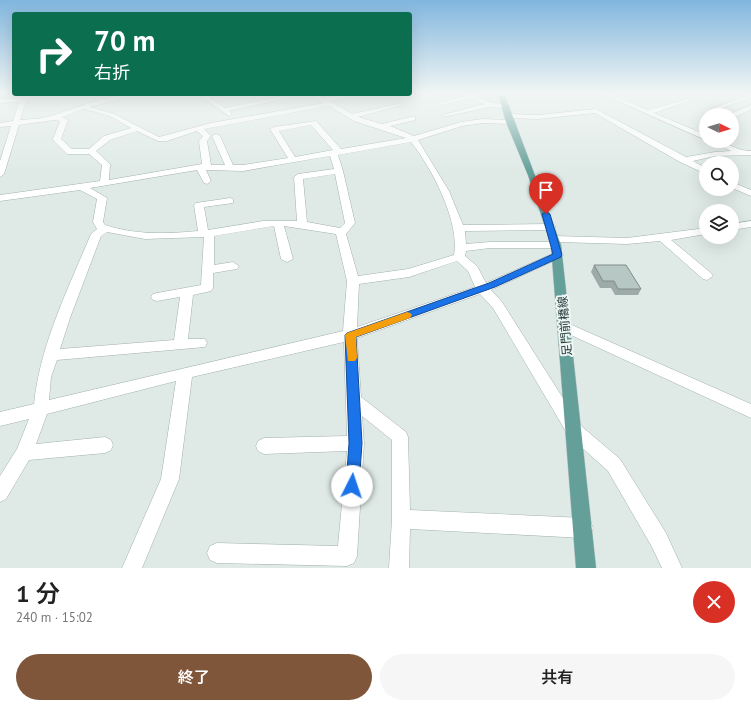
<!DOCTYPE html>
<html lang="ja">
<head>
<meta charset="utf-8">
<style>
	:root { --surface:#fff; --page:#f6f6f6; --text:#222; --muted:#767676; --accent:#7f563a }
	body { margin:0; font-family:"PT Sans","Noto Sans JP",sans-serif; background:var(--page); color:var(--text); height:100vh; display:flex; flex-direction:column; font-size:15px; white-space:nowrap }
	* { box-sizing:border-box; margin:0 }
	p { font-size:13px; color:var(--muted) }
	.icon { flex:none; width:22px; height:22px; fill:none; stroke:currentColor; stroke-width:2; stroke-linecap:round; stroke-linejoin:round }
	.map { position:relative; height:568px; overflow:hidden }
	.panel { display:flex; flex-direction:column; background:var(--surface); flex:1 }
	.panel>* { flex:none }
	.top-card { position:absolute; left:12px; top:12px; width:400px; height:84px; border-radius:4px; box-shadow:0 4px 16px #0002; background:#0b6e4f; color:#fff; overflow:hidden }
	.needle { width:26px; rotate:95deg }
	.buttons { position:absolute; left:699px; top:108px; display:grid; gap:8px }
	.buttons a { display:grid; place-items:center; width:40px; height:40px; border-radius:50%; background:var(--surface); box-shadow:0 4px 16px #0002; font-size:20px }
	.pin { position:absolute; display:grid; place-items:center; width:34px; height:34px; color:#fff; margin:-41px -17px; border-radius:50% 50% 50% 0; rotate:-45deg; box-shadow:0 0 4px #0007 }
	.pin .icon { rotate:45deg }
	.me { position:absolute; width:44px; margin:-22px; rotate:4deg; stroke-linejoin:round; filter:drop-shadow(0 0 3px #0008) }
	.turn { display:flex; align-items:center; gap:14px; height:84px; padding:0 16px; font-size:18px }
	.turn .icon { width:52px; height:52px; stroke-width:2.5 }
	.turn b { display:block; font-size:28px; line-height:34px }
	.round { display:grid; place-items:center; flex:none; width:42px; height:42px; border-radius:21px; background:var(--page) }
	.head { display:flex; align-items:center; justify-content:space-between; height:68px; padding:0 16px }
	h1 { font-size:24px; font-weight:600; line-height:30px }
	.button { display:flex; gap:8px; margin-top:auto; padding:8px 16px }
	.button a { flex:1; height:46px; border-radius:24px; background:var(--accent); color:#fff; font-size:16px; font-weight:600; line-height:46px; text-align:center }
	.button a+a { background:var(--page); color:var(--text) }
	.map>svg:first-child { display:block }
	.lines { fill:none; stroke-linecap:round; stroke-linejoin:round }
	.minor-casing { stroke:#a2b1af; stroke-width:1 }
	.major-casing { stroke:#bcc4c3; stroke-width:1 }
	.minor { fill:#fff; fill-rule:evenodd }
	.major { fill:#649f9a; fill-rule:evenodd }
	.wall { fill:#9daba8 }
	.building { fill:#b7c7c3; stroke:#808b88 }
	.route { fill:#1a73e8; stroke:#114b97 }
	.slow { fill:#f59e0b }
	.labels { text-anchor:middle; stroke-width:4; stroke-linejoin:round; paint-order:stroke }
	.street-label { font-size:12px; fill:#203937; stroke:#eff7f4 }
</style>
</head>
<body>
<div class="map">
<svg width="751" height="568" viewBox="0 0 751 568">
	<rect width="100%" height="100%" fill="#dfeae7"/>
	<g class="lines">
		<defs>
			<g id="minor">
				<path d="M463 93C475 91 481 101 493 103 498 104 504 103 508 106L505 108 490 107 443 117V115L484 104 472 98 442 105 439 103 466 96Z"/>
				<polygon points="600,93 607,93 648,110 695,97 695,99 654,113 706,135 706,140"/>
				<path d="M29 94H37L26 101 20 120C31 119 44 119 54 115 82 106 108 94 138 94L90 107 114 114 159 137 211 123 324 103 306 94H315L324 98 348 94H362L330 101 352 114 402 103V105L358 117 382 124 415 116V120L390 126 414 136 461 122 483 119 510 120H513V124L483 123 462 126 418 140 449 191 463 225 551 224 556 227 551 230 465 231 466 244 490 242H552L549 239 554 236 627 238 706 228V234L671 240 711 273 713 276 707 280 703 279 660 241 627 244 558 242 561 245 556 248H490L466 251 465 256 477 266 486 283 554 253H562L564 255 562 257 491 290 502 302 580 425 620 459 666 533 682 568H662L652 547 608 471 568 435 493 308 480 294 357 338 361 397 406 432 408 437 410 510 583 518 590 521 593 528 590 535 583 538 410 529 409 568H389L392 519V440L362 416 364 443 357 556 354 563 347 566 217 563 210 560 207 553 210 546 217 543 338 546 347 451 264 454 258 451 256 446 258 441 264 438 347 436 344 342 192 377 179 479 142 568H122L161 479 176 381 47 414 36 444 105 437 111 440 113 445 111 450 105 453 29 460 6 499 0 502V476L17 449 29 419 0 426V412L34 404C40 345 68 289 91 234L97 229 93 222 97 199 80 190 0 201V195L100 181 102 165 89 154H67L54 141 53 139 60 121 54 120 19 125 4 174 0 177V161L11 126 0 127V123L13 121 19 102 0 103V99L22 98ZM329 106 354 121 406 138 341 149 316 121 274 127 270 129 288 158 243 165H233L220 136 216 134 212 136 225 165H211L207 141 211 136 204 129ZM84 109 110 116 131 128 104 136 89 149H72L61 139 68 120 62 117ZM311 125 333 150 295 157 279 131ZM137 131 158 141H167L197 131 203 136 199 141 202 164 109 180 110 164 96 151 110 140ZM411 142C432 168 460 222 454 255L408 269 358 276 346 234 355 223 343 171 338 155ZM330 156 334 169 298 174 294 177 297 221H263L208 230 204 207 233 203V199L230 198 196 203 194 205 198 231C167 234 135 235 105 225L103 222 107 198 90 188 197 170 204 183 207 184 211 181 206 170 243 171ZM335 174 345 223 340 228 307 222 303 179ZM274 226 281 259 287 262 293 259 284 226 336 234 347 281 343 331 49 400 51 377 57 360 205 347 207 343 205 339H188L193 295 211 291 213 288V273L237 269 239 266 233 262 214 265V236ZM107 232 145 239 204 237 201 285 157 293 153 294 151 297 153 300 157 301 180 297 174 340 60 349 70 318 101 236ZM457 261 468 271 475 287 357 327 359 284 409 277Z"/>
				<polygon points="198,94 205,94 225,108 292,94 305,94 229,111 232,114 229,116"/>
				<polygon points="751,94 751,98 716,110 711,109"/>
				<polygon points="751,105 751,109 732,119 732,115 730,115 732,113"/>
				<path d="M596 109 686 157 715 152 731 151 710 141C728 141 735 151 751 151V155L715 156 693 161 706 168V174L680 162 595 113 538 119 508 118 504 116 508 114 538 115Z"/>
				<polygon points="732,182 751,190 751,196 732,188"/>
				<polygon points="751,221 751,227 732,230 732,224"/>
				<polygon points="565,322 751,404 751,418 560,330 558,327 560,324"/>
			</g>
			<polygon id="major" points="498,93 504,93 561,245 596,568 576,568 551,245 528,175 506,122"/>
		</defs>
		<!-- minor casing -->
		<use href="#minor" class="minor-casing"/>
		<!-- major casing -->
		<use href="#major" class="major-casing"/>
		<!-- minor -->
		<use href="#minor" class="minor"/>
		<!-- major -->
		<use href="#major" class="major"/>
	</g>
	<!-- wall -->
	<polygon class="wall" points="594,265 641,289 638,295 615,295 611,288 600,288 591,272"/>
	<!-- building -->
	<polygon class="building" points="594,265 626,265 641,289 618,289 614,281 603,281"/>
	<!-- sky -->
	<linearGradient id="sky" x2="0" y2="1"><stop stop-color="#81b6de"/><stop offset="0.54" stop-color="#f1f6f4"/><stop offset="1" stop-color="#f1f6f4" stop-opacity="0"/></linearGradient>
	<rect width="751" height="172" fill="url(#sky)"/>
	<!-- route -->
	<polygon class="route" points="546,212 550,214 562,255 561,257 495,287 356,337 362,443 359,486 357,490 352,492 348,490 346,486 349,443 345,335 347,333 489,283 553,254 542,214"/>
	<!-- slow -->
	<polygon class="slow" points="407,312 410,313 412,315 410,318 356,337 357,358 355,361 348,361 345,335 347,333"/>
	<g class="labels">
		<!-- street labels -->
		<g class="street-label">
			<text transform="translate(565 326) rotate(-95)" y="4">足門前橋線</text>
		</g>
	</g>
</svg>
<div class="buttons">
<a><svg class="needle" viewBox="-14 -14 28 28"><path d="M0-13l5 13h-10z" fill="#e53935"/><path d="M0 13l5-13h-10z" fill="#767676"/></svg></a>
<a><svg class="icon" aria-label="search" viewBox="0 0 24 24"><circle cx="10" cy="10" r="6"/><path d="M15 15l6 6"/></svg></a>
<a><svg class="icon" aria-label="layers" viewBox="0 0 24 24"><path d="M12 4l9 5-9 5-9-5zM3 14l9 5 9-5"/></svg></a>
</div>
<div class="pin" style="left:546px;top:214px;background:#d93025"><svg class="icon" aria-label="arrive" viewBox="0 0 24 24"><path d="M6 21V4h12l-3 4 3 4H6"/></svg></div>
<svg class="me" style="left:352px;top:486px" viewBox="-20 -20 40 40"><circle r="19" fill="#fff"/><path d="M0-13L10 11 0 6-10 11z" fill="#1a73e8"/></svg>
<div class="top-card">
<div class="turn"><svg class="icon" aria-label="right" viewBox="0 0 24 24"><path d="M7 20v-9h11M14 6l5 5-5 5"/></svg><div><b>70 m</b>右折</div></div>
</div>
</div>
<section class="panel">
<div class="head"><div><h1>1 分</h1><p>240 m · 15:02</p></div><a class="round" style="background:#d93025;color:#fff"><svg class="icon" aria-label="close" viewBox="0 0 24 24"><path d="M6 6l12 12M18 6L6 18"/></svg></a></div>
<div class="button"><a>終了</a><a>共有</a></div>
</section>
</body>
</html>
